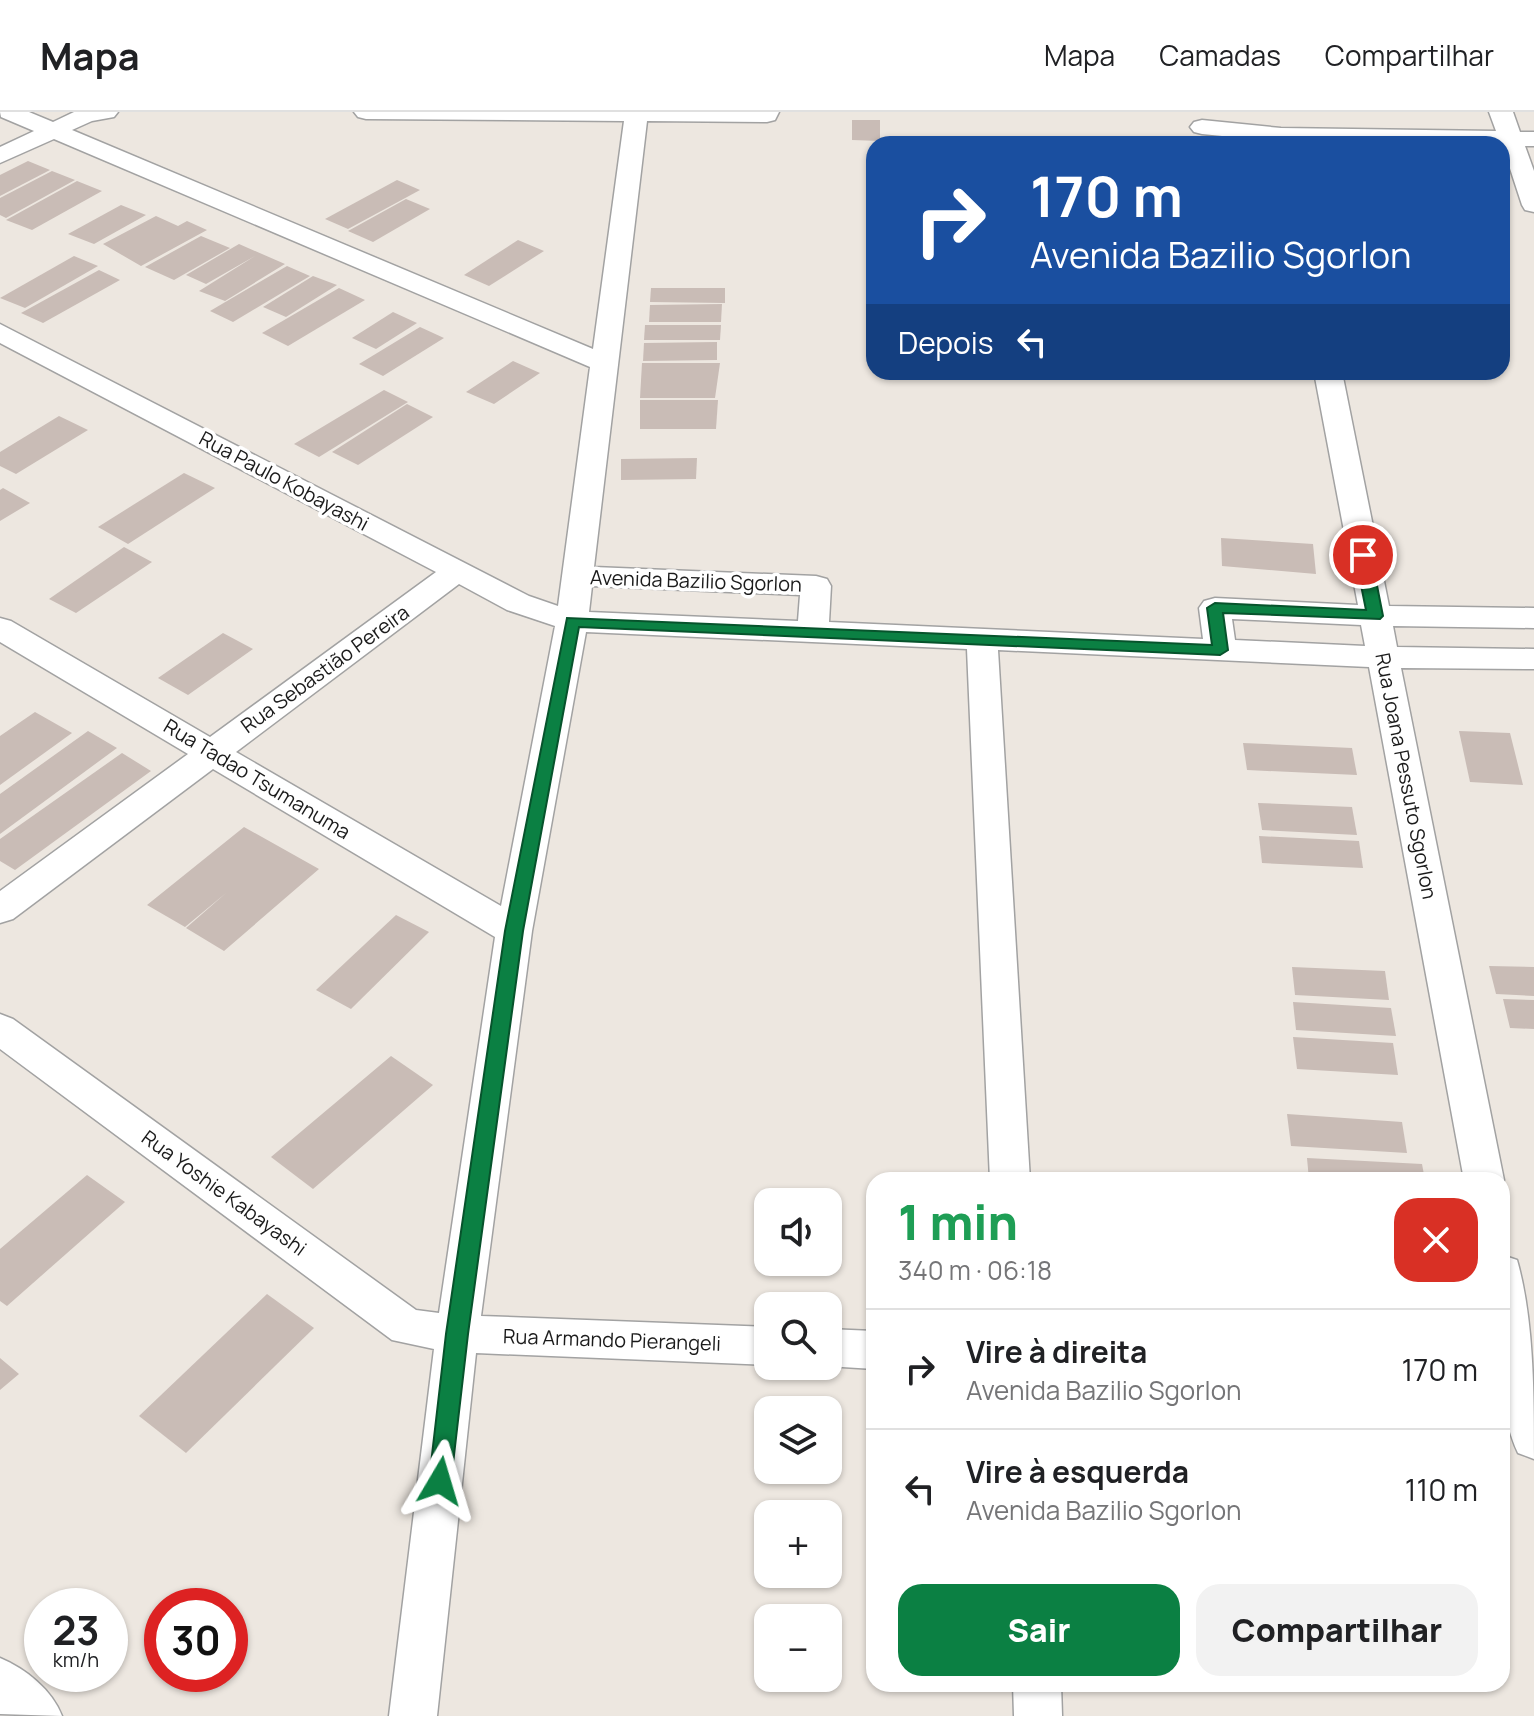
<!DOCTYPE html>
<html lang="pt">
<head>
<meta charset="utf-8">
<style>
	:root { --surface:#fff; --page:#f2f2f2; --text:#202124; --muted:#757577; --line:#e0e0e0; --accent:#0b8043 }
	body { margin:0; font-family:Manrope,sans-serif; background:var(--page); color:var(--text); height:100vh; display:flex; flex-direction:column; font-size:30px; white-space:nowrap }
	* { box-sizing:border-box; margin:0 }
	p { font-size:26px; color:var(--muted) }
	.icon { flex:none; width:44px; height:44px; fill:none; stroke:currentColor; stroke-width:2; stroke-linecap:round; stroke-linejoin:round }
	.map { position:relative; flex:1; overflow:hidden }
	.sheet { position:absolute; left:866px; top:1060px; width:644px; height:520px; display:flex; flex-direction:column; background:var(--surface); border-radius:24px; box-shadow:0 2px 6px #0004 }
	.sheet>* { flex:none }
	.banner { position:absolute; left:866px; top:24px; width:644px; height:244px; border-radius:24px; box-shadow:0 2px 6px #0004; background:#1a4fa0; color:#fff; overflow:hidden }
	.tools { position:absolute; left:754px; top:1076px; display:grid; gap:16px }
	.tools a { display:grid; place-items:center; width:88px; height:88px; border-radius:16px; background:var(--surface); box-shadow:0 2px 6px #0004; font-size:40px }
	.speed { position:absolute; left:24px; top:1476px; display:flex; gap:16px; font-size:40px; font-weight:700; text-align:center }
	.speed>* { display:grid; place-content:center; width:104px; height:104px; border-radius:50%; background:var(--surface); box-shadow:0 2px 6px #0004; line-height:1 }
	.speed small { font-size:20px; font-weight:400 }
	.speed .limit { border:12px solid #d22; background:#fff; color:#111 }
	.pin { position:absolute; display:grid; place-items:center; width:68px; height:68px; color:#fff; margin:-34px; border:4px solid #fff; border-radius:50%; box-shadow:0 2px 8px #0007 }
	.me { position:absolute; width:88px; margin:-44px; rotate:7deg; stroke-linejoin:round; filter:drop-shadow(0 0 6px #0008) }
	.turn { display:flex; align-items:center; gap:28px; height:168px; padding:0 32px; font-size:36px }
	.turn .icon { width:104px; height:104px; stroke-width:2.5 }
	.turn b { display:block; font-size:56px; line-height:68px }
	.then { display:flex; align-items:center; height:76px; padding:0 32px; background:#0003; gap:16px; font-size:30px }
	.round { display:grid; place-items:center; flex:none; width:84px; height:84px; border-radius:24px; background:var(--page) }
	.summary { display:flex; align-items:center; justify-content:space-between; height:136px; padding:0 32px }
	h1 { font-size:48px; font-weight:800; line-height:60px; color:#1e9e55 }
	.action { display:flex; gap:16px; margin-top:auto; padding:16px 32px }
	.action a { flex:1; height:92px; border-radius:24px; background:var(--accent); color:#fff; font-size:32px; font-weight:800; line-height:92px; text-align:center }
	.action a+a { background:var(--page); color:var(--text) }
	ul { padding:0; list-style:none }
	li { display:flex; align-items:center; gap:24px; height:120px; padding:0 32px; border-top:2px solid var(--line) }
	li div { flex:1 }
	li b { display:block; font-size:30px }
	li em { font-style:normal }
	header { display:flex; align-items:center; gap:48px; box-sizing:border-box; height:112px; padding:0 40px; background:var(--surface); border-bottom:2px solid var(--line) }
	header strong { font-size:38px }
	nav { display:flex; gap:44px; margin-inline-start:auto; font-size:28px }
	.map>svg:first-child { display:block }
	.building { fill:#c9bcb6 }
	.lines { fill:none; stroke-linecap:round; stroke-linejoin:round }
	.minor-casing { stroke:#a2a2a2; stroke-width:3 }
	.minor { fill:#fff; fill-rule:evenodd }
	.route { fill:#0b8043; stroke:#07532c; stroke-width:2 }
	.labels { text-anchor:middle; stroke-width:7; stroke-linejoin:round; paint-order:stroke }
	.street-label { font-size:20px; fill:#1b1b1b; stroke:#fff }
</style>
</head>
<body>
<header>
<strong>Mapa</strong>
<nav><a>Mapa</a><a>Camadas</a><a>Compartilhar</a></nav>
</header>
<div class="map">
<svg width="1534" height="1604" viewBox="0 0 1534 1604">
	<rect width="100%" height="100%" fill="#ede7e0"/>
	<!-- building -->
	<g class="building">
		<polygon points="852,8 880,8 880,29 852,28"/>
		<polygon points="28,49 50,58 0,84 0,63"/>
		<polygon points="52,59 75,68 6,106 0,103 0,86"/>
		<polygon points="397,68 420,78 348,117 325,107"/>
		<polygon points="77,69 102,79 32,118 6,108"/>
		<polygon points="406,87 430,97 373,130 348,119"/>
		<polygon points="121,93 146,103 94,132 68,122"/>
		<polygon points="156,104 178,114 187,109 207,118 141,154 103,132"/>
		<polygon points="201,124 230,136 174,168 145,155"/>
		<polygon points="518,128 544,139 489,174 464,163"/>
		<polygon points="239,132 285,152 225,189 199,179 255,144 206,172 186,163"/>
		<polygon points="74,144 98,154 25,196 0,186"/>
		<polygon points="287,154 310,164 233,210 210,199"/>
		<polygon points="99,158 120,168 43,211 21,201"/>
		<polygon points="313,164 337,173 286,205 263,195"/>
		<polygon points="339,176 365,188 288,234 262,221"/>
		<polygon points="651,176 725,176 725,191 650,190"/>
		<polygon points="722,192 721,210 649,210 650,193"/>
		<polygon points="393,200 417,211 376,237 352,226"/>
		<polygon points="645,213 721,213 720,228 644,228"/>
		<polygon points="420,215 444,226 383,264 359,252"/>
		<polygon points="717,230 717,248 643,249 644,231"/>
		<polygon points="513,249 540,261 494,292 466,280"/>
		<polygon points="642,251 720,251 715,286 640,286"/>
		<polygon points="384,278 408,290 319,345 294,332"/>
		<polygon points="640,288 718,288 716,317 640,317"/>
		<polygon points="407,292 433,305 358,353 332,340"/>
		<polygon points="59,304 88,318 16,362 0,354 0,340"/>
		<polygon points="697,346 696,367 621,368 621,347"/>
		<polygon points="184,361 215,376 128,432 98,415"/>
		<polygon points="3,376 30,391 0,409 0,378"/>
		<polygon points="1221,426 1313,432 1316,462 1222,454"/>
		<polygon points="124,435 152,450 76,501 49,487"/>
		<polygon points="223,521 253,537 188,583 158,566"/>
		<polygon points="35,600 72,621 0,673 0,624"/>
		<polygon points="88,619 117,636 0,722 0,682"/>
		<polygon points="1459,619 1510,621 1523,673 1470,670"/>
		<polygon points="1243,631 1352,636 1357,663 1247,658"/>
		<polygon points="122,641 151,659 15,758 0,749 0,727"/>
		<polygon points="1258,691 1352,695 1357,723 1262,718"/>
		<polygon points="244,715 319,757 224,839 186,816 226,781 185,815 147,793"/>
		<polygon points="1259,724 1359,729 1363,756 1262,751"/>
		<polygon points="396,803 429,820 351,897 316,878"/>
		<polygon points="1489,854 1534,855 1534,884 1496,882"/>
		<polygon points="1292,855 1385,859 1389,888 1295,883"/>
		<polygon points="1503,887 1534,888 1534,917 1510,916"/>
		<polygon points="1293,890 1391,896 1396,924 1296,918"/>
		<polygon points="1293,925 1393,931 1398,963 1297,957"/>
		<polygon points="391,944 433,973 313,1077 271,1045"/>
		<polygon points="1287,1002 1402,1010 1407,1041 1291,1034"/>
		<polygon points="1307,1046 1422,1052 1425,1068 1309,1068"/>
		<polygon points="87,1063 125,1090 7,1194 0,1189 0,1137"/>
		<polygon points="267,1182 314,1216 186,1341 139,1304"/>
		<polygon points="0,1246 19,1262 0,1278"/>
	</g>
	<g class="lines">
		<defs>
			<g id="minor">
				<path d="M0 0H29L53 10 74 0H118L114 5 92 9 72 18 593 237 624 9 366 7 358 5 354 0H779L775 8 767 10 647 9 594 455 816 464 827 467 831 474 829 510 1203 527 1199 496 1204 489 1215 486 1358 493 1314 260H1342L1389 494 1534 496V516L1393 514 1397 535 1534 537V557L1401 556 1504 1068 1502 1072V1068H1464L1369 555 998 538 1030 1068H990L967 537 586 520 532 819 481 1204 768 1215V1253L476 1241 437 1604H389L434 1237 392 1228 0 937V902L13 907 416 1198 439 1201 495 825 213 657 13 807 0 811V779L188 642 0 530V506L11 509 210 625 436 460 0 231V212L529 484 558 494 590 255 54 27 0 51V35L34 19 1 5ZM459 472 507 498 555 514 501 794 236 640ZM592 474 800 483 798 509 589 500ZM1232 507 1361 513 1365 534 1235 528Z"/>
				<polygon points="1489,0 1513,0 1520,20 1534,20 1534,34 1525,34 1534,59 1534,100 1525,98 1522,93 1502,32 1281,30 1202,22 1194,20 1190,15 1194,10 1202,8 1281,16 1496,19"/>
				<path d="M1502 1143 1517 1148C1534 1207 1534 1284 1534 1347L1518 1341C1491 1282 1502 1207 1502 1143Z"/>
				<polygon points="828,1217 874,1219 874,1257 826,1254"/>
				<path d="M0 1546C26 1557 52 1578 62 1604L0 1602Z"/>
				<polygon points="1013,1572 1061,1572 1062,1604 1014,1604"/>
			</g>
		</defs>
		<!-- minor casing -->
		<use href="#minor" class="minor-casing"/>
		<!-- minor -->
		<use href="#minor" class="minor"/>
	</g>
	<!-- route -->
	<polygon class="route" points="1363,438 1371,443 1383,504 1380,507 1223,501 1228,538 1220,543 579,515 523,819 468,1222 451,1369 448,1376 440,1379 432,1376 429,1369 446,1222 505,819 567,506 1212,533 1207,496 1215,491 1366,498 1355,443"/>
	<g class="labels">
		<!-- street labels -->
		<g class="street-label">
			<text transform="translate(284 369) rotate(28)" y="7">Rua Paulo Kobayashi</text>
			<text transform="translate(696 469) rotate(2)" y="7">Avenida Bazilio Sgorlon</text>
			<text transform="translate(325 557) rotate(-36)" y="7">Rua Sebastião Pereira</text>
			<text transform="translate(1406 664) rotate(79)" y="7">Rua Joana Pessuto Sgorlon</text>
			<text transform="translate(257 667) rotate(31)" y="7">Rua Tadao Tsumanuma</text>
			<text transform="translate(224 1081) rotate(36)" y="7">Rua Yoshie Kabayashi</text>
			<text transform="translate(612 1228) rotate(2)" y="7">Rua Armando Pierangeli</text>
		</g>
	</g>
</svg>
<div class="tools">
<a><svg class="icon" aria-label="sound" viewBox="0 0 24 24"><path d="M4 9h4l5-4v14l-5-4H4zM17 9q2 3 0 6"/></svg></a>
<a><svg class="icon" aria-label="search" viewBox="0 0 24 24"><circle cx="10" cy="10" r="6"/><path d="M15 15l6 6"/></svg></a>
<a><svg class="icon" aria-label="layers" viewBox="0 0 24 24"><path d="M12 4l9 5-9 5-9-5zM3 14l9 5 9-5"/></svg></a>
<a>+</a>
<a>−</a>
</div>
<div class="speed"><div>23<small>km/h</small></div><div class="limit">30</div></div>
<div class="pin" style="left:1363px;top:443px;background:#d93025"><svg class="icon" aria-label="arrive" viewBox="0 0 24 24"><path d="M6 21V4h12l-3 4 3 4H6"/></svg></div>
<svg class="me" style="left:440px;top:1369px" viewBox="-20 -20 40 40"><path d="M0-17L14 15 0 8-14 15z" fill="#0b8043" stroke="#fff" stroke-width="4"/></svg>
<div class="banner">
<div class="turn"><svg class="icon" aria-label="right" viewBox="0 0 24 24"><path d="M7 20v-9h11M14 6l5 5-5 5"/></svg><div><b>170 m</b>Avenida Bazilio Sgorlon</div></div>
<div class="then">Depois<svg class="icon" aria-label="left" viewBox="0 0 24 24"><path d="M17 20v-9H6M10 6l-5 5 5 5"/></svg></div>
</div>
<section class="sheet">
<div class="summary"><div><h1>1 min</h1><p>340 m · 06:18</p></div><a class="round" style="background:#d93025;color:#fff"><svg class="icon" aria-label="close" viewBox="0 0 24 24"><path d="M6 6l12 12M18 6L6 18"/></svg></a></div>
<ul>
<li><svg class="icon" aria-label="right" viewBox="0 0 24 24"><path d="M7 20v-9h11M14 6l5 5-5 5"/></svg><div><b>Vire à direita</b><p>Avenida Bazilio Sgorlon</p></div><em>170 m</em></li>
<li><svg class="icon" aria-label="left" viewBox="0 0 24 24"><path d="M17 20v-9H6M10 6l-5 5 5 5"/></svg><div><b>Vire à esquerda</b><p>Avenida Bazilio Sgorlon</p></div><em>110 m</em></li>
</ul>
<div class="action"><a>Sair</a><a>Compartilhar</a></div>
</section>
</div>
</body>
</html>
